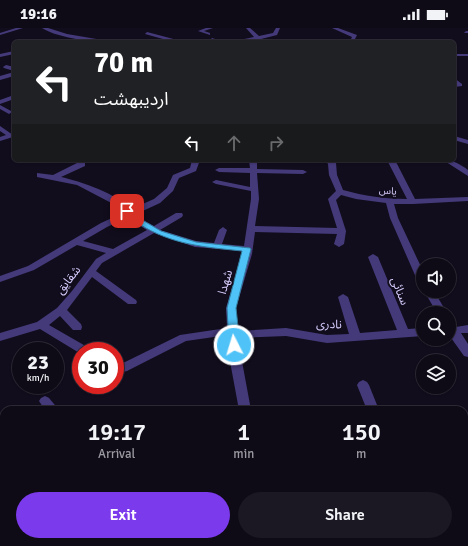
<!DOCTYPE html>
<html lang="en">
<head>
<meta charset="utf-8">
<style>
	:root { --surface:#0e0a16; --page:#1c1823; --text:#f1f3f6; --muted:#9b9aa1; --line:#2e2b35; --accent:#7c3aed }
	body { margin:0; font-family:Signika,"Noto Sans Arabic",sans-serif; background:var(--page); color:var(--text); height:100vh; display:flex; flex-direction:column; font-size:15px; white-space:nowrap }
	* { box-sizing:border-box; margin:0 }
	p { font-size:13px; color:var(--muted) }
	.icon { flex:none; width:22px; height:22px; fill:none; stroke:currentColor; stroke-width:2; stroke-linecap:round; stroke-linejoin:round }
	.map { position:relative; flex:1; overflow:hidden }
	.sheet { position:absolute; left:0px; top:378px; width:468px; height:140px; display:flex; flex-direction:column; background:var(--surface); border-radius:12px 12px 0 0; box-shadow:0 1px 3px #0004,0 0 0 1px var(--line) }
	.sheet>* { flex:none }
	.guide { position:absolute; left:12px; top:12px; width:444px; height:122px; border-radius:6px; box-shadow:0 1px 3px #0004,0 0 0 1px var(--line); background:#202124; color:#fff; overflow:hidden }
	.controls { position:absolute; left:416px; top:230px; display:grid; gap:8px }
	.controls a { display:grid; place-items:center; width:40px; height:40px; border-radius:50%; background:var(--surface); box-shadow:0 1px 3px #0004,0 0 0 1px var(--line); font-size:20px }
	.speed { position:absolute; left:12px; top:314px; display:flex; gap:8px; font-size:20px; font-weight:700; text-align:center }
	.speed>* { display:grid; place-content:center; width:52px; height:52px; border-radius:50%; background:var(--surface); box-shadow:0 1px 3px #0004,0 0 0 1px var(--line); line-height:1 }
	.speed small { font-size:10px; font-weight:400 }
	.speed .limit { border:6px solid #d22; background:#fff; color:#111 }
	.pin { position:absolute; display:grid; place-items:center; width:34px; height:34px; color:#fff; margin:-17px; border-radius:8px; box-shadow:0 2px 6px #0006 }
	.me { position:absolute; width:44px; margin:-22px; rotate:355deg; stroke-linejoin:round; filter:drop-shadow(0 0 3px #0008) }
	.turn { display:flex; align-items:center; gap:14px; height:84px; padding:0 16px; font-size:18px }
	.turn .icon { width:52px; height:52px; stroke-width:2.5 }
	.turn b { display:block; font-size:28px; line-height:34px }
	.lanes { display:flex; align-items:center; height:38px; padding:0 16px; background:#0003; justify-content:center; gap:20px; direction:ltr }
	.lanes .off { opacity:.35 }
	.eta { display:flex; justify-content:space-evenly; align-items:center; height:68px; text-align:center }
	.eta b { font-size:24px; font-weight:600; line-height:28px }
	.primary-button { display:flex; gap:8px; margin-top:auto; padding:8px 16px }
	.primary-button a { flex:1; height:46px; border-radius:24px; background:var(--accent); color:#fff; font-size:16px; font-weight:600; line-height:46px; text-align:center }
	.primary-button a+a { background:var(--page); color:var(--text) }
	.status { display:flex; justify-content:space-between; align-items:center; height:28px; padding:0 20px; background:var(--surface); direction:ltr }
	.status svg { height:11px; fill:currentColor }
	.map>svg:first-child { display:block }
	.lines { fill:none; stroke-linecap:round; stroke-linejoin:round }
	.minor { fill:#443a7a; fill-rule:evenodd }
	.route { fill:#4fc3f7; stroke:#337fa1 }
	.labels { text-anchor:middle; stroke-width:4; stroke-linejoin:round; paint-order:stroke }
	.far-street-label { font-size:10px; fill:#d7ccfc; stroke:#120d1d }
	.street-label { font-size:12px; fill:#d7ccfc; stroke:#120d1d }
</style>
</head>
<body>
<div class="status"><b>19:16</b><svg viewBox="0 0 49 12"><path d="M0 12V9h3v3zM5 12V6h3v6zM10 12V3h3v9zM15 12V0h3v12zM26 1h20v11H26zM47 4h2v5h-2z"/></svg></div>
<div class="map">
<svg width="468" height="518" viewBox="0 0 468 518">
	<rect width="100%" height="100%" fill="#120d1d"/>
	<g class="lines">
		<!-- minor -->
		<g class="minor">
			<polygon points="16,0 23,0 0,7 0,5"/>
			<path d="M42 0H48L67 6 114 14C94 14 60 11 42 0Z"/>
			<polygon points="206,0 213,0 204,3 210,5 210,7 198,3"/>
			<polygon points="246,0 250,0 259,8 273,5 276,0 280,0 277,7 261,11 263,14 259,14 257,11 230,14 254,9"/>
			<polygon points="332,0 338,0 357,7 355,11 358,14 353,14 351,11 352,9"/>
			<polygon points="466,3 468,3 468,5 464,5"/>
			<polygon points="147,4 181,13 181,14 174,14 145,6"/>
			<polygon points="212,10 221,13 221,14 210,12"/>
			<polygon points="50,12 52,14 46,14"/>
			<polygon points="14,23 14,26 0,29 0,26"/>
			<rect x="454" y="26" width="14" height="2"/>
			<polygon points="6,37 14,39 14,43 4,40 3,39"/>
			<polygon points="14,44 14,48 0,52 0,48"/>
			<polygon points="454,50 462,56 462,58 454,59"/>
			<polygon points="14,67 14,71 0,76 0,72"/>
			<polygon points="0,77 11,83 12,84 9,86 0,81"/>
			<polygon points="0,98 13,107 13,109 0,113 0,109 6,107 0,103"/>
			<polygon points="454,108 468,112 468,116 454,112"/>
			<path d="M192 132H200L196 143 179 150 173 163 160 175 134 187 154 198 176 185H182L183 187 182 189 160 202 196 213 214 215 219 202 223 199 227 202 222 216 244 218 251 171V163L216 156 212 154 216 152 250 159V145L219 144 215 142 219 140H250L249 132H257V141L303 142 307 144 303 146 257 145 259 171 255 198 337 200 328 171 336 163 329 147 328 136 325 132H333L336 135 337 147 343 162C364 168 386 171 407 171L387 132H395L415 171 468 169V173L413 176H394L398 190 423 243V257L418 254 390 190 386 175 356 171 341 167 336 172 346 203 344 216 339 219 334 216 337 206 255 204 252 226 236 280 238 303 286 300 327 307 349 306 338 269 343 266 348 269 360 305 397 302 368 229 373 226 378 229 408 301 423 300V308L327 315 286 308 239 310 241 328 251 382H239L229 328 228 307 186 313 127 343 123 344 119 343 117 340 119 337 180 307 227 300 226 280 243 223 195 219 154 205 102 235 96 243 136 272 137 274 136 276H128L92 249 67 282 81 296 82 299 81 302H73L60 288 49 297 89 320 91 323H81V326L40 301 0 313V305L37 294 57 280 72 263 96 231 106 225 77 217 34 242 0 254V248L28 238 101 195 123 185 119 179 77 157 37 149V145L53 147 79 134H85V138L61 149C79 153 120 166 129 182L154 171 167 160 173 147 190 140ZM127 190 147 202 113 221 83 213 107 199Z"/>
			<path d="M443 132C453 132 460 136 468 142V148Z"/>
			<polygon points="424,263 434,263 447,285 437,285"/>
			<polygon points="449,292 453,293 456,299 468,297 468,305 461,305 468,316 468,329 464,328 449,307"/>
			<polygon points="363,352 367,354 369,357 379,382 367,382 357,357 359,354"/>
			<polygon points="45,368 49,370 59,382 45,382 39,373 41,370"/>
			<polygon points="464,456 468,457 468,472 464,471"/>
			<polygon points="110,514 128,514 130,518 112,518"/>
			<polygon points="221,514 238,514 240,518 223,518"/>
			<polygon points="264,514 282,514 280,518 262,518"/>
			<polygon points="403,514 421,514 423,518 405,518"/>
		</g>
	</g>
	<!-- route -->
	<path class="route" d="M124 181H129L132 186 161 203 196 214 250 220 251 221 236 280 240 317 238 320H231L229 317 227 280 242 223C204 219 173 217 139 196 132 193 126 190 123 183Z"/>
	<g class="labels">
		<!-- far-street labels -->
		<g class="far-street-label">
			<text transform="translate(388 162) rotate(6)" y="4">یاس</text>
		</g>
		<!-- street labels -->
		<g class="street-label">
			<text transform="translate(68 252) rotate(-52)" y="4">شقایق</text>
			<text transform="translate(225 254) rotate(-74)" y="4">شهدا</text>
			<text transform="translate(400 263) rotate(68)" y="4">سنائی</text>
			<text transform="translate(329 296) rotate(2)" y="4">نادری</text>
		</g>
	</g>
</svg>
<div class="controls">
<a><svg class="icon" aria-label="sound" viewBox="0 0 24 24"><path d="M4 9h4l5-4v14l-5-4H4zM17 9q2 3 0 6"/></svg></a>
<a><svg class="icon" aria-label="search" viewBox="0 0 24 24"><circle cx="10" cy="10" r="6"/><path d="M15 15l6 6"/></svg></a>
<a><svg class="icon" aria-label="layers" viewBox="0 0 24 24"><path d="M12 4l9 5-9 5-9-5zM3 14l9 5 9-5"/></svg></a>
</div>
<div class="speed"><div>23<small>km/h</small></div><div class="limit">30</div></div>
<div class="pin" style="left:127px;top:183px;background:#d93025"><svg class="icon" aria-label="arrive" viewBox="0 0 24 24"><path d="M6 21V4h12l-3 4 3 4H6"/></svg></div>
<svg class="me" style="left:234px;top:317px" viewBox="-20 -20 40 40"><circle r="17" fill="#4fc3f7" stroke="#fff" stroke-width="3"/><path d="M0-11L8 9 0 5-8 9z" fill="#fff"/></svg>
<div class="guide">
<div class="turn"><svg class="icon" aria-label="left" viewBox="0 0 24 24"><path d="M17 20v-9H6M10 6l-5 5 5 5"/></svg><div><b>70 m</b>اردیبهشت</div></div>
<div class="lanes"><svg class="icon" aria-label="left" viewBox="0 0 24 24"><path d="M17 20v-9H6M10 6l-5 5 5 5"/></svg><svg class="icon off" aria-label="ahead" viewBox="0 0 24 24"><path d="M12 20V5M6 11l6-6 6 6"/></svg><svg class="icon off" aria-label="right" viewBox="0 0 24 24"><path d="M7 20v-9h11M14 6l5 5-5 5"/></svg></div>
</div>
<section class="sheet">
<div class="eta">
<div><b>19:17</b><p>Arrival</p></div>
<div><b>1</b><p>min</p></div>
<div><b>150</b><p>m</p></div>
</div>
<div class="primary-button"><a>Exit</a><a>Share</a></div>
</section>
</div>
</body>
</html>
